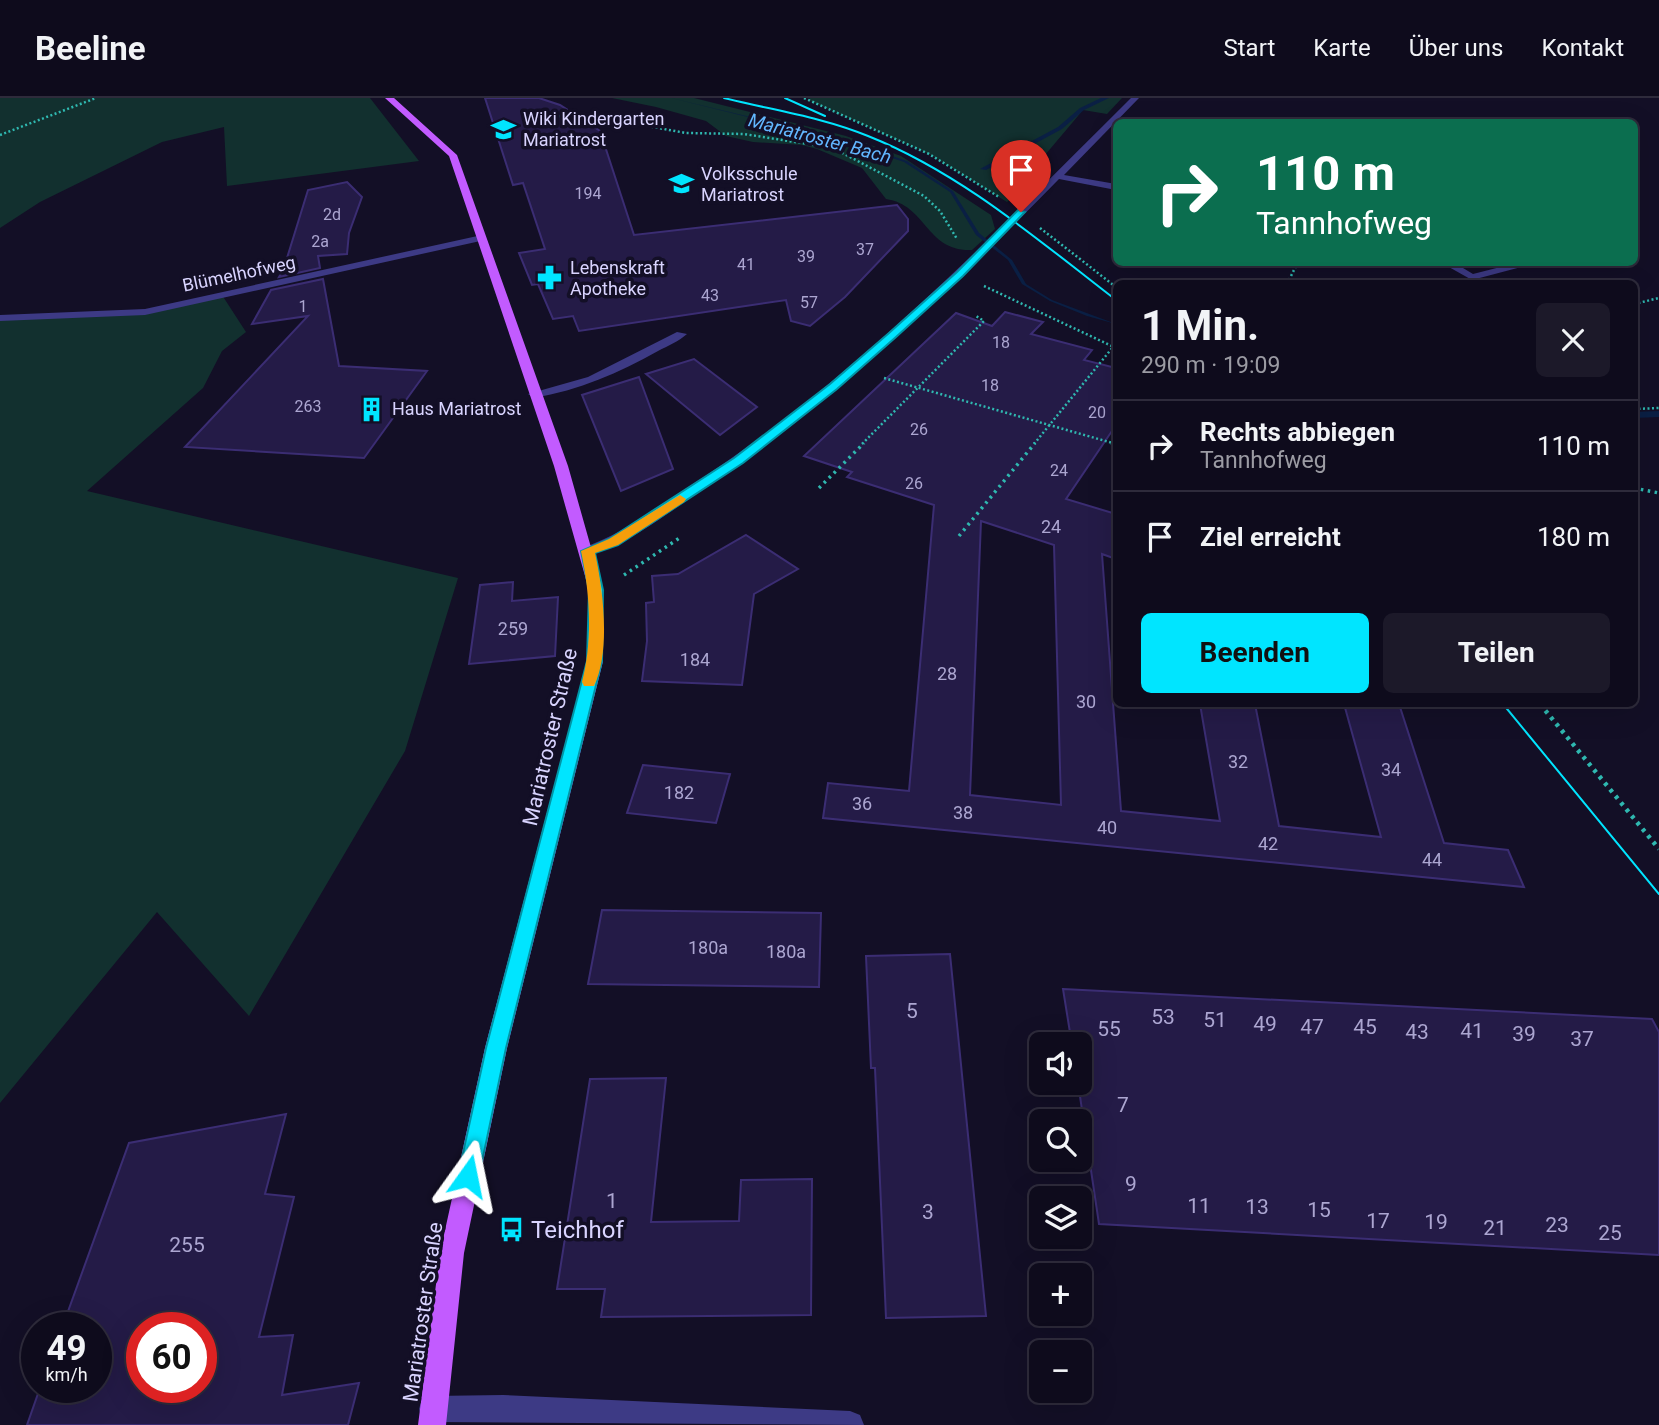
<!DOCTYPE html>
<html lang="de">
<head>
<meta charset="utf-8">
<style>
	:root { --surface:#0e0b1c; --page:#1c1929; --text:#f1f3f6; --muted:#9b9ba3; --line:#2e2b3b; --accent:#00e5ff }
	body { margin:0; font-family:Roboto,sans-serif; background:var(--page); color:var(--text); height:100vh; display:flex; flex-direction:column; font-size:26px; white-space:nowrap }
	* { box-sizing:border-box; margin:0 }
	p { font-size:23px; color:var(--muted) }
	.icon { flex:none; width:38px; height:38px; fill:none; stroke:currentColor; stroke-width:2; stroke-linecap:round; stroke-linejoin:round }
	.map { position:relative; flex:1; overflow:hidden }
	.side { position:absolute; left:1113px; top:182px; width:525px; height:427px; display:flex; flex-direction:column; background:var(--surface); border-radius:10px; box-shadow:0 7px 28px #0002,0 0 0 2px var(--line) }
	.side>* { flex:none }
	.banner { position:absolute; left:1113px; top:21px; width:525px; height:147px; border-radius:10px; box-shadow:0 7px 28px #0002,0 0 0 2px var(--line); background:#0b6e4f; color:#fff; overflow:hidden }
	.fabs { position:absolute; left:1029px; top:934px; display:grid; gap:14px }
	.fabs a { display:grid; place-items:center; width:63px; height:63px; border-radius:10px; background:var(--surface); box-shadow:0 7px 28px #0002,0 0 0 2px var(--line); font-size:35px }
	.speed { position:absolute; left:21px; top:1214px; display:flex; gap:14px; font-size:35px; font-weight:700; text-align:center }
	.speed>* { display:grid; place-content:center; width:91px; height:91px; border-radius:50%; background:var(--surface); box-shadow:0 7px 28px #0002,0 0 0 2px var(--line); line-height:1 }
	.speed small { font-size:18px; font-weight:400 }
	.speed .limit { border:10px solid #d22; background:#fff; color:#111 }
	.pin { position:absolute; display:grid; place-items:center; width:60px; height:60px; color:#fff; margin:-72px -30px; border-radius:50% 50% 50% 0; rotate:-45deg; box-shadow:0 0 7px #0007 }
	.pin .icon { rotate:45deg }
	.me { position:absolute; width:77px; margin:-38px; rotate:12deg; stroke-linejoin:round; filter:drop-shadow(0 0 5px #0008) }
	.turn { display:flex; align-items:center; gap:24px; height:147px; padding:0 28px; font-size:32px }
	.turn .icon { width:91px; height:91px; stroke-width:2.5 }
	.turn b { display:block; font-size:49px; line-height:60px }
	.round { display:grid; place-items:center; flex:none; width:74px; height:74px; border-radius:10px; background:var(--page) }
	.overview { display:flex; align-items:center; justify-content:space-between; height:119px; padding:0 28px }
	h1 { font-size:42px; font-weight:700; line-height:52px }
	.action { display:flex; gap:14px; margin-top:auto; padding:14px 28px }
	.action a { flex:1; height:80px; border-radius:10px; background:var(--accent); color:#111; font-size:28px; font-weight:700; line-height:80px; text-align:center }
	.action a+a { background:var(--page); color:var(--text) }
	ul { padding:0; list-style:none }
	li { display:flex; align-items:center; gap:21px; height:91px; padding:0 28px; border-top:2px solid var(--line) }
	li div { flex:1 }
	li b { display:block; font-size:26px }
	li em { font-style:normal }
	header { display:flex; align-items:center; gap:42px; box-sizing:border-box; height:98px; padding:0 35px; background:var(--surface); border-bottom:2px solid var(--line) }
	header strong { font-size:33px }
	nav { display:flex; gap:38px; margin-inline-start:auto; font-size:24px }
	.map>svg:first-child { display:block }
	.green { fill:#12302f }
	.water { fill:#0a1f44 }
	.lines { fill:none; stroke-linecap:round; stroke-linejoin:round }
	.stream { fill:#0a1f44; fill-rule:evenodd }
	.building { fill:#241b47; stroke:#3b2d73; stroke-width:2; fill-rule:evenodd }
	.path-far2 { stroke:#2fb8b0; stroke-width:2.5; stroke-dasharray:2 2.5; stroke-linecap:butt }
	.path-far1 { stroke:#2fb8b0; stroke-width:3.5; stroke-dasharray:2.5 4.5; stroke-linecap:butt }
	.path { stroke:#2fb8b0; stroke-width:4.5; stroke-dasharray:3.5 5; stroke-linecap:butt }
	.minor { fill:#3d3a85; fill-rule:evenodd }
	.major { fill:#c25bff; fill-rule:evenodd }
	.tram { stroke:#00e5ff; stroke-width:2 }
	.route { fill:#00e5ff; stroke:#0095a6; stroke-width:2 }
	.slow { fill:#f59e0b }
	.labels { text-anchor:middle; stroke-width:7; stroke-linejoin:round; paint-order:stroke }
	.far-number-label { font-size:16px; fill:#aca6d1 }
	.far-poi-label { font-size:18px; fill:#d9d4ff; stroke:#130f26; text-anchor:start }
	.far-street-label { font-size:18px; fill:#d9d4ff; stroke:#130f26 }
	.number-label { font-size:18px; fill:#aca6d1 }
	.far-water-label { font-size:19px; font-style:italic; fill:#62b6ff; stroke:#130f26 }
	.street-label { font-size:21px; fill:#d9d4ff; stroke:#130f26 }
	.near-number-label { font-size:21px; fill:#aca6d1 }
	.near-poi-label { font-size:24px; fill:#d9d4ff; stroke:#130f26; text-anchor:start }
</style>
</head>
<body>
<header>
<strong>Beeline</strong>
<nav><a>Start</a><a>Karte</a><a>Über uns</a><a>Kontakt</a></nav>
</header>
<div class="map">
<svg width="1659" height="1327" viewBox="0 0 1659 1327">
	<rect width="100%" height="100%" fill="#130f26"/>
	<!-- green -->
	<g class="green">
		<polygon points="0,0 370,0 419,63 227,88 224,29 162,44 40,104 0,130"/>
		<path d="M612 0H694L846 38 901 58 991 117 995 131 972 152C926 154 927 107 886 101L862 70 817 51 802 47 753 44 726 38 706 23 656 9Z"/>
		<polygon points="810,0 1122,0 1107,16 1083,12 1040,63 1050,66 1007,104 929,56 808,2"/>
		<polygon points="222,197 246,234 222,253 203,290 87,393 458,480 405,653 249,918 157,814 0,1005 0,220 128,216"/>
	</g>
	<!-- water -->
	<polygon class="water" points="671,0 838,40 907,63 953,93 979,135 1012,162 1026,186 1052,202 1116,226 1087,218 1050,203 1022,186 1008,162 976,137 950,94 904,64 836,41"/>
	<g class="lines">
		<!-- stream -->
		<g class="stream">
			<polygon points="1101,0 1109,0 1084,12 1062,31 986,72 980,71 1058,29 1080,10"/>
			<polygon points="1659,313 1659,319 1634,320 1634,314"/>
		</g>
	</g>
	<!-- building -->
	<g class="building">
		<polygon points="485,0 539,0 560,7 600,33 634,137 897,107 908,121 908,133 845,199 810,228 791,223 786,202 579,233 573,218 553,221 538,186 532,187 519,155 545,151 523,85 513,87"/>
		<polygon points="347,84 362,99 349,135 347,156 318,158 320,170 279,179 290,160 287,160 308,92"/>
		<polygon points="323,181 339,268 427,273 364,360 185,349 308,218 252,226 271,192"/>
		<path d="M1005 214 1043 224 1031 236 1092 252 1084 262 1116 270V327L1066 401 1116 416V461L1102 456 1121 713 1220 723 1200 606H1255L1279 728 1381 739 1344 606H1399L1444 745 1508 752 1524 789 823 720 828 685 909 693 934 407 847 379 852 374 804 358 956 215 992 228ZM981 423 1054 447 1061 707 970 697Z"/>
		<polygon points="694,261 757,309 720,337 646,276"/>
		<polygon points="639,279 673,371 621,393 582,297"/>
		<polygon points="746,437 798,471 754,496 742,587 642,583 647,543 646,505 654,504 652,478 678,476"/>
		<polygon points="513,484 512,503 558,499 555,558 469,566 480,487"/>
		<polygon points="643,667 730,676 716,725 627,715"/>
		<polygon points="602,812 821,815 819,889 588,886"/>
		<polygon points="950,856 986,1218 886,1220 875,970 871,970 866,858"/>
		<polygon points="1063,891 1652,921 1659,934 1659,1157 1099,1126 1078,985 1080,947 1072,947"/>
		<polygon points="666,980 651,1124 739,1123 741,1082 812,1081 811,1217 601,1219 605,1191 557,1191 590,981"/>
		<path d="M286 1016 265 1096 294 1099 259 1239 293 1237 282 1297 359 1285 348 1327H27L40 1290H96V1230H62L129 1045ZM142 1230H201V1290H142Z"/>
	</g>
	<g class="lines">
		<!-- path-far2 -->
		<g class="path-far2">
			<polyline points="804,0 929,56 999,99"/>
			<polyline points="553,18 603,20 686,35 744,36 833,50 924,98 940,113 957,141"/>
			<polyline points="0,37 96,0"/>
			<polyline points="1040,130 1116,189"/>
			<polyline points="1260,183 1272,186"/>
			<polyline points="1287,186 1298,164"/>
			<polyline points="1412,186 1429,181"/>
			<polyline points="984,188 1116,250"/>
			<polyline points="1634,206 1659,200"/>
			<polyline points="884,280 1116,346"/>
			<polyline points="1634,311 1659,310"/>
			<polyline points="862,346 984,223 976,218"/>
			<polyline points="1034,346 1113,249"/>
		</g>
		<!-- path-far1 -->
		<g class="path-far1">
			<polyline points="1111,345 1116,346"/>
			<polyline points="819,390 864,345"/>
			<polyline points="1634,390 1659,395"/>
			<polyline points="959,438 1035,345"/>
			<polyline points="624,477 681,439"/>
		</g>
		<!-- path -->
		<polyline class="path" points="1540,606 1659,751"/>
		<!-- minor -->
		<g class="minor">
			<path d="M1131 0H1139L1064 77 1116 86V92L1059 81C945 197 826 312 689 401 656 423 625 448 587 457L582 456 580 453 582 450C621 437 653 412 687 390 854 283 993 137 1131 0Z"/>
			<polygon points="482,137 485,138 485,142 145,217 0,223 0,217 145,211"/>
			<polygon points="1440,164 1453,164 1473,176 1520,164 1540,164 1472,182"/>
			<path d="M677 234 687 236C679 243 668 248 658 253 619 275 579 292 534 300L528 296 588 279Z"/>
			<polygon points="503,1297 850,1313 860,1317 864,1327 432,1324 422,1321 419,1311 422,1301 432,1298"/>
		</g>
		<!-- major -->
		<polygon class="major" points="385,0 394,0 457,57 568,368 603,492 603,563 507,950 464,1155 446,1327 418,1327 440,1155 485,950 587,563 589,492 554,368 449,58"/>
		<!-- tram -->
		<g class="tram">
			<path d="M724 0C772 12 822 19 868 38 961 75 1038 142 1116 202"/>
			<polyline points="785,0 825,18"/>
			<polyline points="1503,606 1659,796"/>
		</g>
	</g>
	<!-- route -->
	<polygon class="route" points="1018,112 1025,114 963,178 896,239 837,291 743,365 618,447 595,455 603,492 602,563 506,950 479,1078 476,1086 468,1089 461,1086 458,1078 486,950 587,563 589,492 581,453 609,441 734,360 830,286 889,235 957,174"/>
	<!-- slow -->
	<path class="slow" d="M680 397 686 401 684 404 618 447 595 455C603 491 611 553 594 588H584L582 584C593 541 590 496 581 453L609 441Z"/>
	<!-- icons -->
	<defs>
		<symbol id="school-bare" viewBox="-9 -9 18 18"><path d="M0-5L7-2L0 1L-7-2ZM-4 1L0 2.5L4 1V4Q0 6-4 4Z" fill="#00e5ff" stroke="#130f26" stroke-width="2.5" paint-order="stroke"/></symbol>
		<symbol id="pharmacy-bare" viewBox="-9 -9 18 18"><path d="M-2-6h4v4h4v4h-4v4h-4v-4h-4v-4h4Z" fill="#00e5ff" stroke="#130f26" stroke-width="2.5" paint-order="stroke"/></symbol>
		<symbol id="building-bare" viewBox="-9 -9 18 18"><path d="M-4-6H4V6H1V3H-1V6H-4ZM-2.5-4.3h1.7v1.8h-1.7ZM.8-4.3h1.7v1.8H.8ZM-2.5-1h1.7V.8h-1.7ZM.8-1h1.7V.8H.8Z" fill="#00e5ff" stroke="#130f26" stroke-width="2.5" paint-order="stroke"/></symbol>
		<symbol id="bus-bare" viewBox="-9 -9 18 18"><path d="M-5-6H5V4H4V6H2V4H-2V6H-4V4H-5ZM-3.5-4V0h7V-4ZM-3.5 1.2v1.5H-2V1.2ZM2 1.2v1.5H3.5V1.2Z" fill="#00e5ff" stroke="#130f26" stroke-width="2.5" paint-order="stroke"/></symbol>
	</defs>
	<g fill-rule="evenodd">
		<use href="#school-bare" x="486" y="14" width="35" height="35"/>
		<use href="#school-bare" x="664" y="68" width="35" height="35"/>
		<use href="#pharmacy-bare" x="532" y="162" width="35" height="35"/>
		<use href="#building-bare" x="354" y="294" width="35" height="35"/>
		<use href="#bus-bare" x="494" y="1114" width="35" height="35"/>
	</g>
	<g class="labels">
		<!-- far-number labels -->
		<g class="far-number-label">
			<text x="588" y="101">194</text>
			<text x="332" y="122">2d</text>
			<text x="320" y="149">2a</text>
			<text x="865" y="157">37</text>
			<text x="806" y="164">39</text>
			<text x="746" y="172">41</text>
			<text x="710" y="203">43</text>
			<text x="809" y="210">57</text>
			<text x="303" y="214">1</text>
			<text x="1001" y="250">18</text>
			<text x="990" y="293">18</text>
			<text x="308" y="314">263</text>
			<text x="1097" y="320">20</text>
			<text x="919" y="337">26</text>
			<text x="1059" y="378">24</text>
			<text x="914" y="391">26</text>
		</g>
		<!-- far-poi labels -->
		<g class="far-poi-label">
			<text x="523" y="27">Wiki Kindergarten<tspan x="523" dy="21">Mariatrost</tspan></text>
			<text x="701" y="82">Volksschule<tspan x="701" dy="21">Mariatrost</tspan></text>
			<text x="570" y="176">Lebenskraft<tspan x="570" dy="21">Apotheke</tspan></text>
			<text x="392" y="317">Haus Mariatrost</text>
		</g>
		<!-- far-street labels -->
		<g class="far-street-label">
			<text transform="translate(239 176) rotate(-12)" y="6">Blümelhofweg</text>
		</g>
		<!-- number labels -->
		<g class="number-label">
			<text x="1051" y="435">24</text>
			<text x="513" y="537">259</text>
			<text x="695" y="568">184</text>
			<text x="947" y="582">28</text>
			<text x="1086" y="610">30</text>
			<text x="1238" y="670">32</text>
			<text x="1391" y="678">34</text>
			<text x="679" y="701">182</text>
			<text x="862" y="712">36</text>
			<text x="963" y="721">38</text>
			<text x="1107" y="736">40</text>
			<text x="1268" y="752">42</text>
			<text x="1432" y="768">44</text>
			<text x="708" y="856">180a</text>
			<text x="786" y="860">180a</text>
		</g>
		<!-- far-water labels -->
		<g class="far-water-label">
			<text transform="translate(820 40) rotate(15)" y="7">Mariatroster Bach</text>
		</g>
		<!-- street labels -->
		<g class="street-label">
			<text transform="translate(550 639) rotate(-77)" y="7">Mariatroster Straße</text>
			<text transform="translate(423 1214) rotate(-82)" y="7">Mariatroster Straße</text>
		</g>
		<!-- near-number labels -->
		<g class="near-number-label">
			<text x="912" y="920">5</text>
			<text x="1163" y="926">53</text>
			<text x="1215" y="929">51</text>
			<text x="1265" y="933">49</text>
			<text x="1312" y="936">47</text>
			<text x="1365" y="936">45</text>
			<text x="1109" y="938">55</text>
			<text x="1472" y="940">41</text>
			<text x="1417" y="941">43</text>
			<text x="1524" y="943">39</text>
			<text x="1582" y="948">37</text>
			<text x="1123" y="1014">7</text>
			<text x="1131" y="1093">9</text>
			<text x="612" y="1110">1</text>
			<text x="1199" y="1115">11</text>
			<text x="1257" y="1116">13</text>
			<text x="1319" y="1119">15</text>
			<text x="928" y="1121">3</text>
			<text x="1378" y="1130">17</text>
			<text x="1436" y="1131">19</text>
			<text x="1557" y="1134">23</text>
			<text x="1495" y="1137">21</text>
			<text x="1610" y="1142">25</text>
			<text x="187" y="1154">255</text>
		</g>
		<!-- near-poi labels -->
		<g class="near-poi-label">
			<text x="531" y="1140">Teichhof</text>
		</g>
	</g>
</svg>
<div class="fabs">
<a><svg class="icon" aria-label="sound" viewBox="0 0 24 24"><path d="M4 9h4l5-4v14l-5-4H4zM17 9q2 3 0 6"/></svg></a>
<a><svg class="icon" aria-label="search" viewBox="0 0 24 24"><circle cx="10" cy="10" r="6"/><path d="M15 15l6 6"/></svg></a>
<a><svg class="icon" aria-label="layers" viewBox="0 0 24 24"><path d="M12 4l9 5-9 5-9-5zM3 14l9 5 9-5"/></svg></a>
<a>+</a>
<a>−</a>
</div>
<div class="speed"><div>49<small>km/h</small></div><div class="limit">60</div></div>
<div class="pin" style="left:1021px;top:114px;background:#d93025"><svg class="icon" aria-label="arrive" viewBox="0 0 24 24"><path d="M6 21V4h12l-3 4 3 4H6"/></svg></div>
<svg class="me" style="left:468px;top:1078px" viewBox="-20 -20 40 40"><path d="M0-17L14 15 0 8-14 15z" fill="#00e5ff" stroke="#fff" stroke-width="4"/></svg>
<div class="banner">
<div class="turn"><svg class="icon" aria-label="right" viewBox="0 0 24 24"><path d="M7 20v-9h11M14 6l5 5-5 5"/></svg><div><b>110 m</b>Tannhofweg</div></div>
</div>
<section class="side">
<div class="overview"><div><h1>1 Min.</h1><p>290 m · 19:09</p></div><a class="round"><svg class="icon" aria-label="close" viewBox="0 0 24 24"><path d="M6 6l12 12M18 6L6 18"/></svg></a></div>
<ul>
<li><svg class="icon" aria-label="right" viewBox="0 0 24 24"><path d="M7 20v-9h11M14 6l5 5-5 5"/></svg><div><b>Rechts abbiegen</b><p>Tannhofweg</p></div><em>110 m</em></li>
<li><svg class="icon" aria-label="arrive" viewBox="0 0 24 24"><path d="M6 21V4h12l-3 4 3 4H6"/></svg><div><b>Ziel erreicht</b></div><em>180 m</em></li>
</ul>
<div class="action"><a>Beenden</a><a>Teilen</a></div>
</section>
</div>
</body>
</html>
